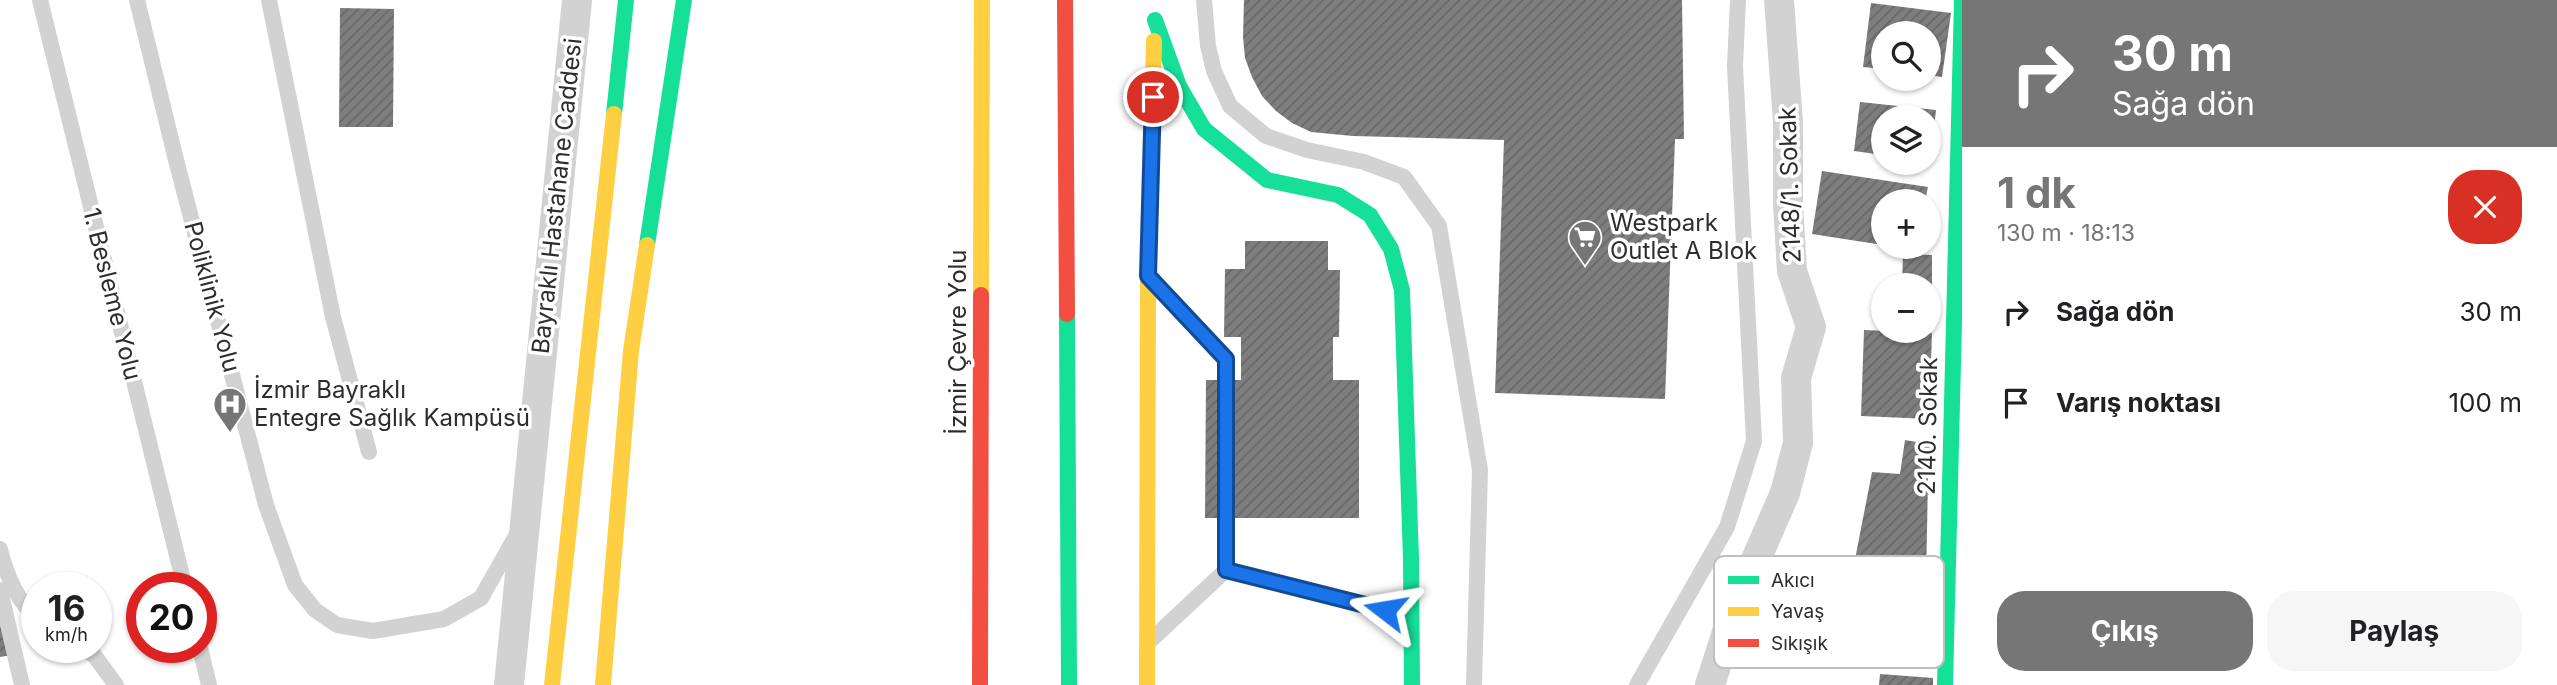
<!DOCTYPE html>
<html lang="tr">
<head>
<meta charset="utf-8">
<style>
	:root { --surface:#fff; --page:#f6f6f6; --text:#202124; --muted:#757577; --accent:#767676 }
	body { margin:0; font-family:Inter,sans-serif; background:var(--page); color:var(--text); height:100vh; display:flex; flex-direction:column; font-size:26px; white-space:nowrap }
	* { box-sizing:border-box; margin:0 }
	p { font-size:23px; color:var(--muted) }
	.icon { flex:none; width:38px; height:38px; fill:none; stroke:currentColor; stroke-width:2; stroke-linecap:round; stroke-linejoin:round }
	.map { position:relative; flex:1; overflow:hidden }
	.sheet { display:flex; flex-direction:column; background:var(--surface); width:595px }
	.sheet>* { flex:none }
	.top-card { background:#767676; color:#fff; overflow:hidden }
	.buttons { position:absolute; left:1871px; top:21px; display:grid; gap:14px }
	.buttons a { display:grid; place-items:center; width:70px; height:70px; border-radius:50%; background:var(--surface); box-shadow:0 2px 5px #0004; font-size:35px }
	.speed { position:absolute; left:21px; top:572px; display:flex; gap:14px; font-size:35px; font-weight:700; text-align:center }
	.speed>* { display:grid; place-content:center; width:91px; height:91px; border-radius:50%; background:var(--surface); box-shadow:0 2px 5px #0004; line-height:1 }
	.speed small { font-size:18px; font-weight:400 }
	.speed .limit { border:10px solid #d22; background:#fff; color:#111 }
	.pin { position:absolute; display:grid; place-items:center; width:60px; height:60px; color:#fff; margin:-30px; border:4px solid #fff; border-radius:50%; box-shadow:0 2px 7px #0007 }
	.me { position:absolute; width:77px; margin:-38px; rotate:284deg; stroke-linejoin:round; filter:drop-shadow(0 0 5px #0008) }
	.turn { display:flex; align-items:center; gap:24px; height:147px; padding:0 35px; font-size:32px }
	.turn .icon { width:91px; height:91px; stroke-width:2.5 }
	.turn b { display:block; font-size:49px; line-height:60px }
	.round { display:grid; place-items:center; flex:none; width:74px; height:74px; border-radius:28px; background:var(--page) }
	.overview { display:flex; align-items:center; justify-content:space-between; height:119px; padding:0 35px }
	h1 { font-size:42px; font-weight:700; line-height:52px; color:var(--accent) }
	.cta { display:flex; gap:14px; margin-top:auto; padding:14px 35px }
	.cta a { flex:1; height:80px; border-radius:28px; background:var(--accent); color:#fff; font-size:28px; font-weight:700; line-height:80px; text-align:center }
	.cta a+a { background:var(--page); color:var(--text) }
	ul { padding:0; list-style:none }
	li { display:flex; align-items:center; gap:21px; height:91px; padding:0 35px }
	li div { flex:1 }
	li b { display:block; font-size:26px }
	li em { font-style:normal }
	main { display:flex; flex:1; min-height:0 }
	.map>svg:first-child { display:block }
	.building { fill:url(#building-hatch) }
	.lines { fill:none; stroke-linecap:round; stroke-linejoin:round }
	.lane { stroke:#d2d2d2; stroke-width:16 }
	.street { stroke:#d2d2d2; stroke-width:30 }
	.fast { stroke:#16e098; stroke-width:16 }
	.slow { stroke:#ffcf43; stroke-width:16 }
	.jam { stroke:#f24e42; stroke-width:16 }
	.route-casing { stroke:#114b97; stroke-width:18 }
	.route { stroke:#1a73e8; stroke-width:12 }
	.labels { text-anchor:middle; stroke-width:7; stroke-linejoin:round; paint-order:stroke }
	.street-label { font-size:24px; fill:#2d2d2d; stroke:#fff }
	.poi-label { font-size:24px; fill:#2d2d2d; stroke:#fff; text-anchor:start }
	.key { fill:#fff; stroke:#c0c0c0; stroke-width:2 }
	.key-label { font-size:19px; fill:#2d2d2d }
</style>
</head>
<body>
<main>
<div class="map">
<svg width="1962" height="685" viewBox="0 0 1962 685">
	<defs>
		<pattern id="building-hatch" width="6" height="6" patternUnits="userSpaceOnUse" patternTransform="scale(1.75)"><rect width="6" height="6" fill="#7e7e7e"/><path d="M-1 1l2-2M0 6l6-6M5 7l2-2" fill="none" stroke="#686868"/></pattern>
	</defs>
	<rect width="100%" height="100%" fill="#fff"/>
	<!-- building -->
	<g class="building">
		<polygon points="1244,0 1682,0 1684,139 1675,139 1665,399 1495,393 1504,140 1353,136 1311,132 1292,123 1276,111 1262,96 1252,77 1245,58 1243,37"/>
		<polygon points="1871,3 1951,13 1942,77 1928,75 1928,33 1883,33 1883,69 1863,67"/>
		<polygon points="340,8 394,9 393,127 339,127"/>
		<polygon points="1860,102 1936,110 1930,164 1928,117 1883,117 1883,155 1854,151"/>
		<polygon points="1822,171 1928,187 1925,201 1883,201 1883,245 1812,234"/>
		<polygon points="1245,241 1328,241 1328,270 1340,270 1339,337 1333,337 1333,380 1359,380 1359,518 1205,518 1206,380 1241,380 1241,337 1224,337 1225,269 1245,269"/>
		<polygon points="1903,254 1932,255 1932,317 1928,317 1928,285 1902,285"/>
		<polygon points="1864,330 1932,333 1929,419 1861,416"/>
		<polygon points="1905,440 1934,445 1928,479 1925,633 1844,616 1872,472 1900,474"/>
		<polygon points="0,613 11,655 0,657"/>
		<polygon points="1880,674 1933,678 1933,685 1879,685"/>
	</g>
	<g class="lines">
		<!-- lane -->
		<g class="lane">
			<polyline points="40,0 185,588"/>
			<polyline points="137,0 176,160 266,505 295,585 315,610 337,625 373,631 444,619 481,598 517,534"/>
			<polyline points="269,0 333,317 369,452"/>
			<polyline points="1204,0 1208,46 1214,71 1230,106 1266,136 1307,150 1364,162 1404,177 1439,226 1480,470 1474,685"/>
			<path d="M0 549C6 574 16 600 37 618"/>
			<polyline points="1226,570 1411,616"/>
			<polyline points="0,590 22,685"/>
			<polyline points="1151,640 1226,570 1226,359 1154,283"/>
			<polyline points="82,648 94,655 116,685"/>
			<polyline points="200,648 209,685"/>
			<polyline points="1637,685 1727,527 1754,441 1735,66 1738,0"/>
		</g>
		<!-- street -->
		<g class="street">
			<polyline points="509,685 577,0"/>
			<polyline points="1710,685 1734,610 1785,493 1798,443 1796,378 1811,327 1792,271 1788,205 1788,122 1779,0"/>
		</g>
		<!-- fast -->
		<g class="fast">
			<polyline points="1155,20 1179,86 1204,129 1267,180 1338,195 1370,215 1391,249 1402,290 1411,559 1412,685"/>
			<polyline points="614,114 626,0"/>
			<polyline points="647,245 684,0"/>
			<polyline points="1067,314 1069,685"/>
			<polyline points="1945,685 1962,0"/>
		</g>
		<!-- slow -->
		<g class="slow">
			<polyline points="981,295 982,0"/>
			<polyline points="552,685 614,114"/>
			<polyline points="603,685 631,351 647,245"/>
			<polyline points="1147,685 1148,276 1154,41"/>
		</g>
		<!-- jam -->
		<g class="jam">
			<polyline points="1065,0 1067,314"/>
			<polyline points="980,685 981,295"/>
		</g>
	</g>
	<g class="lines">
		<defs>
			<polyline id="route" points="1153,97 1148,276 1226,359 1226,570 1385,610"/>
		</defs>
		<!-- route casing -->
		<use href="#route" class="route-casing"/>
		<!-- route -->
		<use href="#route" class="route"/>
	</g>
	<!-- icons -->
	<defs>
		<symbol id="supermarket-pin" viewBox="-11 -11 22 30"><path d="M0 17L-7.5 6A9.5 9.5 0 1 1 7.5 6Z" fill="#767676" stroke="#fff"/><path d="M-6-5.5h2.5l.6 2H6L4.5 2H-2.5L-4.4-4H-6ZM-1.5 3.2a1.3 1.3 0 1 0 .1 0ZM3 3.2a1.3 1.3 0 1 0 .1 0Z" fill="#fff"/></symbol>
		<symbol id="hospital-pin" viewBox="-11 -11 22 30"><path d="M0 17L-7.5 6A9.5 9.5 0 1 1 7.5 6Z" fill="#767676" stroke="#fff"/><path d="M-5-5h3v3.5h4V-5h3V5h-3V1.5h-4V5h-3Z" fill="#fff"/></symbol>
	</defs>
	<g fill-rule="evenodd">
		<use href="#supermarket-pin" x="1566" y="218" width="38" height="52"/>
		<use href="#hospital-pin" x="211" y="385" width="38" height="52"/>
	</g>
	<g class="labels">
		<!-- street labels -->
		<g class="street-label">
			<text transform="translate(1790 185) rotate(-92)" y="8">2148/1. Sokak</text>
			<text transform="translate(557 196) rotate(-84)" y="8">Bayraklı Hastahane Caddesi</text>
			<text transform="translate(112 294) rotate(76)" y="8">1. Besleme Yolu</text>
			<text transform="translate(212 297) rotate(75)" y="8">Poliklinik Yolu</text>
			<text transform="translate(958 342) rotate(-90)" y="8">İzmir Çevre Yolu</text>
			<text transform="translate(1928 426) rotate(-89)" y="8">2140. Sokak</text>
		</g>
		<!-- poi labels -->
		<g class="poi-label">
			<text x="1610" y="231">Westpark<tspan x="1610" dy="28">Outlet A Blok</tspan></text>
			<text x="254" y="398">İzmir Bayraklı<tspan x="254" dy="28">Entegre Sağlık Kampüsü</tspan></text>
		</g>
	</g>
	<!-- legend -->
	<rect x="1714" y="556" width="230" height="112" rx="10" class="key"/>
	<rect x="1728" y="576" width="31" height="8" fill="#16e098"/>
	<rect x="1728" y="607" width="31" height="9" fill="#ffcf43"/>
	<rect x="1728" y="639" width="31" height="8" fill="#f24e42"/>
	<g class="key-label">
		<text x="1771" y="587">Akıcı</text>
		<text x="1771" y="618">Yavaş</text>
		<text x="1771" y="650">Sıkışık</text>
	</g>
</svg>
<div class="buttons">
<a><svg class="icon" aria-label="search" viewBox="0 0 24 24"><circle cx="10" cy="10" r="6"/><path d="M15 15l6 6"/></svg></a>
<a><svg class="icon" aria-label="layers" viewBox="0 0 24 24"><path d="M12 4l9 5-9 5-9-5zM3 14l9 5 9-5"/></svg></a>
<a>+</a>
<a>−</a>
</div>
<div class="speed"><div>16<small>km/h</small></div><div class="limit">20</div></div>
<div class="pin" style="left:1153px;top:97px;background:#d93025"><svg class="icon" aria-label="arrive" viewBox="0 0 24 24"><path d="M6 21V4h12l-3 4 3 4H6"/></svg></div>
<svg class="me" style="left:1385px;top:610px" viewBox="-20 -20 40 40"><path d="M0-17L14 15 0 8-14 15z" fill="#1a73e8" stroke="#fff" stroke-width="4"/></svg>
</div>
<section class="sheet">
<div class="top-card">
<div class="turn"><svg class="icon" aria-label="right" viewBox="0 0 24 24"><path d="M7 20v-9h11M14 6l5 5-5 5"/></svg><div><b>30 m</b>Sağa dön</div></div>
</div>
<div class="overview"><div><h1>1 dk</h1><p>130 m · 18:13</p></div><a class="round" style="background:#d93025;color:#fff"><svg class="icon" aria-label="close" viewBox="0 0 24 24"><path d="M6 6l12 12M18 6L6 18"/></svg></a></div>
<ul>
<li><svg class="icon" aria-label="right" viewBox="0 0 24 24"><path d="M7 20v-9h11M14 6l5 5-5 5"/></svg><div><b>Sağa dön</b></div><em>30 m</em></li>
<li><svg class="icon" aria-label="arrive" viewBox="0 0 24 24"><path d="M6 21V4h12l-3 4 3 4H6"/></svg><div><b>Varış noktası</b></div><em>100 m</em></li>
</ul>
<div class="cta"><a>Çıkış</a><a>Paylaş</a></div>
</section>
</main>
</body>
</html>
